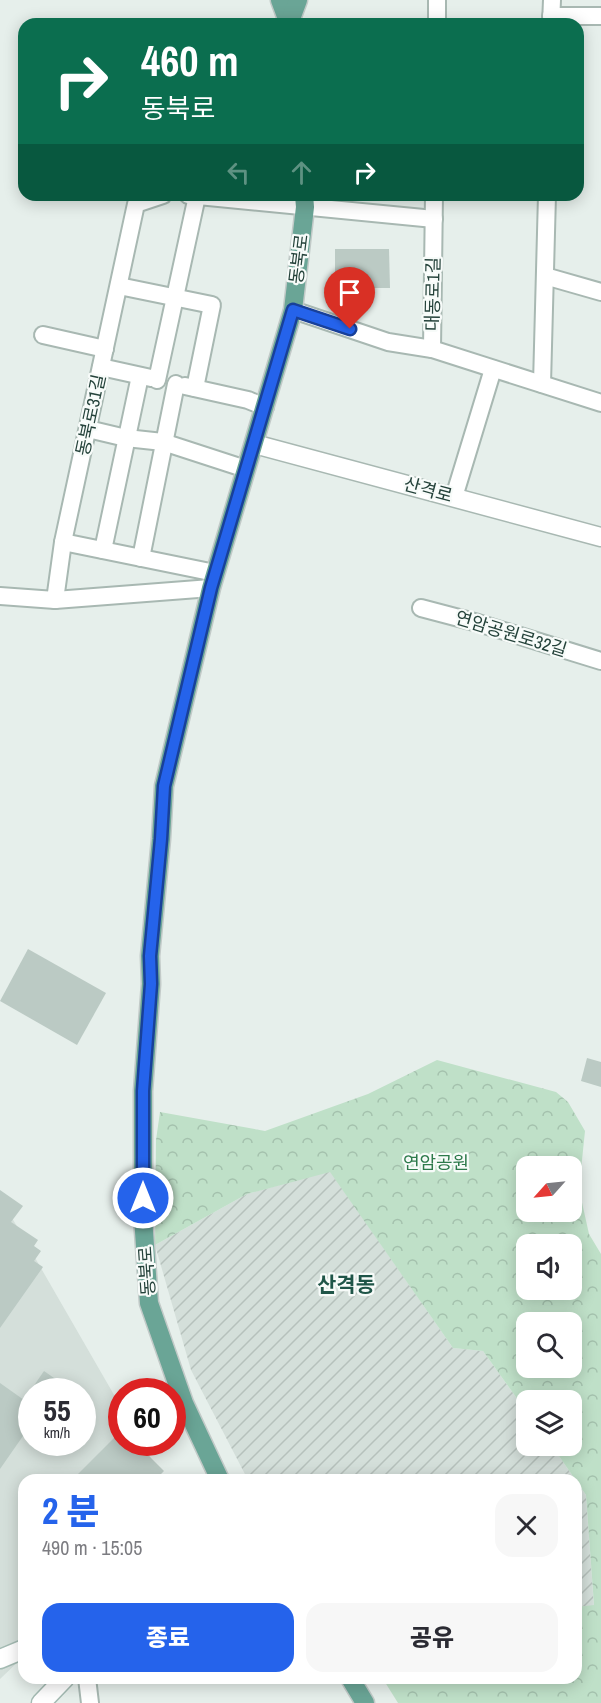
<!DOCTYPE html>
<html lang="ko">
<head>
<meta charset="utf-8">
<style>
	:root { --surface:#fff; --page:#f7f7f7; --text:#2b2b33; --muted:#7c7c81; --accent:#2563eb }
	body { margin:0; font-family:"Archivo Narrow","Noto Sans KR",sans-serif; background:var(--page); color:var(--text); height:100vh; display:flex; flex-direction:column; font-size:22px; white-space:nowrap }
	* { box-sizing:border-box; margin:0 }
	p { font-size:20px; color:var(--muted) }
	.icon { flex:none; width:33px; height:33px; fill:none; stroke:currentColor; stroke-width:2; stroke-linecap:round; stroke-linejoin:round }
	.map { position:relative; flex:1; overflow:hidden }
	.panel { position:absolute; left:18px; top:1474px; width:564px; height:210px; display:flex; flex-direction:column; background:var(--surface); border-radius:18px; box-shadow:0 3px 15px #0003 }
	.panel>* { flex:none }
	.top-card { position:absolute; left:18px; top:18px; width:566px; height:183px; border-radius:18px; box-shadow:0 3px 15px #0003; background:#0b6e4f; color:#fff; overflow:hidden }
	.needle { width:39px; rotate:243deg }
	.buttons { position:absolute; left:516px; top:1156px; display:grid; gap:12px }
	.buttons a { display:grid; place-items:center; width:66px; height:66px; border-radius:12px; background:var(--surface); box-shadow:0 3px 15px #0003; font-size:30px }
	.speed { position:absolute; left:18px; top:1378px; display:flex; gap:12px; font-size:30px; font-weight:700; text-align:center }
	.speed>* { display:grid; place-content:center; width:78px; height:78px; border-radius:50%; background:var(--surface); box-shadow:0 3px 15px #0003; line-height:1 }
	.speed small { font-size:15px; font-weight:400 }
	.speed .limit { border:9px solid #d22; background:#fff; color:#111 }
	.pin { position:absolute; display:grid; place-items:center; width:51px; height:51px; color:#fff; margin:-62px -26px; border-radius:50% 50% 50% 0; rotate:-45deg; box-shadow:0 0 6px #0007 }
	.pin .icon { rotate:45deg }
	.me { position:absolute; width:66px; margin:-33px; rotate:0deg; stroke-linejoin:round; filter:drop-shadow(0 0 4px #0008) }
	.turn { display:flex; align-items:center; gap:21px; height:126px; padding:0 24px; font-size:27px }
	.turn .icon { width:78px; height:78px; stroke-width:2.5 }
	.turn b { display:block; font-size:42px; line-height:51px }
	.lanes { display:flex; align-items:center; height:57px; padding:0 24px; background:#0003; justify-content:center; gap:30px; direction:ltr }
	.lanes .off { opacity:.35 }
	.round { display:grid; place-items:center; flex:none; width:63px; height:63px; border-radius:18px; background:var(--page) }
	.overview { display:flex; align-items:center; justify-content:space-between; height:102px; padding:0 24px }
	h1 { font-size:36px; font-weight:800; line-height:45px; color:var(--accent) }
	.action { display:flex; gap:12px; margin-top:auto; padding:12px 24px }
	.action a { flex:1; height:69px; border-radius:18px; background:var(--accent); color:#fff; font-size:24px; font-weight:800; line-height:69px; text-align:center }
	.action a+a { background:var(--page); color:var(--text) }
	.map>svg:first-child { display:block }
	.built { fill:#d4dfda; fill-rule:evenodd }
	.industrial { fill:url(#industrial-furrows) }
	.forest { fill:url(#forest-crowns); fill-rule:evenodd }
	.building { fill:#bbcac4 }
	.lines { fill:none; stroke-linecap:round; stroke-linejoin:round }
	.minor-casing { stroke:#a8b8b2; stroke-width:20 }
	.tertiary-casing { stroke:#a8b8b2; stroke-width:21 }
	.secondary-casing { stroke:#a4bbb3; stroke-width:21 }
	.primary-casing { stroke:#c2cac8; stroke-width:21 }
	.minor { stroke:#fff; stroke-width:16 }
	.tertiary { stroke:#fff; stroke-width:18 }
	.secondary { stroke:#fff; stroke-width:18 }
	.primary { stroke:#6aa596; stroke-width:18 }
	.route-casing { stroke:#184099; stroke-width:15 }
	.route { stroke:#2563eb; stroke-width:10 }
	.labels { text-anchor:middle; stroke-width:4.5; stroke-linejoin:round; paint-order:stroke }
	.street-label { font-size:18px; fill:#24423a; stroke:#f7fbf9 }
	.park-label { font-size:18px; fill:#2d7a4b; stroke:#f7fbf9 }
	.quarter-label { font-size:21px; font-weight:bold; fill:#1f5548; stroke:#f7fbf9 }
</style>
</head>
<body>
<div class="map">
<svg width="601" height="1703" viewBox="0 0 601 1703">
	<defs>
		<pattern id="industrial-furrows" width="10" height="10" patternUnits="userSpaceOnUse" patternTransform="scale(1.5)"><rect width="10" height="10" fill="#d4dfda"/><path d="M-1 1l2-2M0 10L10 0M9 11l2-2" fill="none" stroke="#b6c1bc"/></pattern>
		<pattern id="forest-crowns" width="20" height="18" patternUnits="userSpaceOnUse" patternTransform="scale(1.5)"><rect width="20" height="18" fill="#bfe0c8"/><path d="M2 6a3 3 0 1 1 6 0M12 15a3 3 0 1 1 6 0" fill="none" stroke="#a4c1ad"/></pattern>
	</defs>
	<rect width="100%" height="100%" fill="#e6efeb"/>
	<!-- built -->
	<path class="built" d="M0 1197 121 1407 122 1443H142L164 1480H24V1656L0 1679ZM32 1392H82V1443H32Z"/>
	<!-- industrial -->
	<polygon class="industrial" points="330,1171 453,1348 483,1351 526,1411 526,1446 552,1446 586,1495 594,1606 576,1607 576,1480 248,1480 191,1370 155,1245 247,1194"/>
	<!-- forest -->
	<path class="forest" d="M437 1060 556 1092 568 1102 585 1131 579 1189 589 1234 601 1254V1703H398L383 1679 576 1678V1607L594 1605 586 1495 552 1446H572V1401H526V1411L483 1351 453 1348 330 1172 247 1194 155 1245 156 1140 160 1112 265 1131 368 1094ZM526 1167H572V1212H526ZM526 1245H572V1290H526ZM526 1323H572V1368H526Z"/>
	<!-- building -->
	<g class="building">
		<polygon points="335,249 389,249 390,288 335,288"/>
		<polygon points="28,949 106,993 77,1045 0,1001"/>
		<polygon points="587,1058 601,1062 601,1087 581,1081"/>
		<polygon points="0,1190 23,1206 11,1222 38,1240 34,1246 41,1251 34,1261 43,1267 0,1328"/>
		<polygon points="44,1371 74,1392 32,1392 32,1423 0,1469 0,1383 24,1400"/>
		<polygon points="122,1430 122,1443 136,1443 164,1471 155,1480 72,1480"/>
	</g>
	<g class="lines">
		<defs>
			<g id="minor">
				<polyline points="551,16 601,16"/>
				<polyline points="437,24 437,0"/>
				<polyline points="551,24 552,0"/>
				<polyline points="188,195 434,219"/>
				<polyline points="545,276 601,292"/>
				<polyline points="119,286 212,305 195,388"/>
				<polyline points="293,310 388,342 432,349 601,403"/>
				<polyline points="43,335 105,349"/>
				<polyline points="432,349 434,195"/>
				<polyline points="101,367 151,378"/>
				<polyline points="157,380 197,196"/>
				<polyline points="542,384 547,195"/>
				<polyline points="185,386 248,400 265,407"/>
				<polyline points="88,429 126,438 163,442 246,469"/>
				<polyline points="454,497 493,369"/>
				<polyline points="63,542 215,573"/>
				<polyline points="103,550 140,376"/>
				<polyline points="141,558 176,384"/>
				<polyline points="0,596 55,600 211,588"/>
				<polyline points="55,600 63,542 136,204 163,195"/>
				<polyline points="421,608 478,623 601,661"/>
				<polyline points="87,1678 90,1703"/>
			</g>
			<polyline id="tertiary" points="254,444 601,537"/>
			<g id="secondary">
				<polyline points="0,1659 24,1649"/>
				<polyline points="41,1703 65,1678"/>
			</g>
			<g id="primary">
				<polyline points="280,0 289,24"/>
				<polyline points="289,24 298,0"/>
				<polyline points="220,1480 184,1403 149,1303 143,1217 143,1091 151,984 150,956 161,839 164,786 211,588 293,310 305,207 304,195"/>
				<polyline points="350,1678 365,1703"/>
			</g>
		</defs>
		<!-- minor casing -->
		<use href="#minor" class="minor-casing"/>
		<!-- tertiary casing -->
		<use href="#tertiary" class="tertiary-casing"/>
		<!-- secondary casing -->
		<use href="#secondary" class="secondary-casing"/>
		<!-- primary casing -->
		<use href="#primary" class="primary-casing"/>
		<!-- minor -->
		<use href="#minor" class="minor"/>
		<!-- tertiary -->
		<use href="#tertiary" class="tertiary"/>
		<!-- secondary -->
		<use href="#secondary" class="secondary"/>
		<!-- primary -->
		<use href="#primary" class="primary"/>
	</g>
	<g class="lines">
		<defs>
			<polyline id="route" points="143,1198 143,1091 151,984 150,956 161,839 164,786 211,588 293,310 350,329"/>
		</defs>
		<!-- route casing -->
		<use href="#route" class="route-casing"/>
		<!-- route -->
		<use href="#route" class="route"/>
	</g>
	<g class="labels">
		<!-- street labels -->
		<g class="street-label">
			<text transform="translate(299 259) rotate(-83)" y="6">동북로</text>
			<text transform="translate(433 294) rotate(-89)" y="6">대동로1길</text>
			<text transform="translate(91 415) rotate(-78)" y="6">동북로31길</text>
			<text transform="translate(428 490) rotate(15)" y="6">산격로</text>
			<text transform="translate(511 634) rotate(17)" y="6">연암공원로32길</text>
			<text transform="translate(147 1271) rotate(-94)" y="6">동북로</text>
		</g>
		<!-- park labels -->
		<g class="park-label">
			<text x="436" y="1169">연암공원</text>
		</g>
		<!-- quarter labels -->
		<g class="quarter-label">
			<text x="346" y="1292">산격동</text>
		</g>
	</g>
</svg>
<div class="buttons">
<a><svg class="needle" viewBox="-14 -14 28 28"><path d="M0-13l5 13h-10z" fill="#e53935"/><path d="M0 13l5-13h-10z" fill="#7c7c81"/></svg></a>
<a><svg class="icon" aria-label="sound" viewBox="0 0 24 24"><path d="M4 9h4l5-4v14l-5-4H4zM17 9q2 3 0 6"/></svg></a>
<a><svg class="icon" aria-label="search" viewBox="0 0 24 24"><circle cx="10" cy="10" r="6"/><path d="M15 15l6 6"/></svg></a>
<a><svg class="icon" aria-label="layers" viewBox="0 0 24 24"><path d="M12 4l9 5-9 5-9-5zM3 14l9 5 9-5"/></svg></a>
</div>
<div class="speed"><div>55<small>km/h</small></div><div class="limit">60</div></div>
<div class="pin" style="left:350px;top:329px;background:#d93025"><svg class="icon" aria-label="arrive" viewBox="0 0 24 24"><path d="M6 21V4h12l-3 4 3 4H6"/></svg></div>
<svg class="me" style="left:143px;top:1198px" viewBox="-20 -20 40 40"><circle r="17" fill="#2563eb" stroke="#fff" stroke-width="3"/><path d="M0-11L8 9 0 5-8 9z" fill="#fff"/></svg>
<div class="top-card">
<div class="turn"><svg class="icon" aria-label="right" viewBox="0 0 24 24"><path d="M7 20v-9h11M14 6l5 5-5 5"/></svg><div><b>460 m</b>동북로</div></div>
<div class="lanes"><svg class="icon off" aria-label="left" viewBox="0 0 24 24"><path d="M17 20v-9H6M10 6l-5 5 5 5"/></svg><svg class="icon off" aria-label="ahead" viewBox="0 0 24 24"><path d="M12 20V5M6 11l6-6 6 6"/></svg><svg class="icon" aria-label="right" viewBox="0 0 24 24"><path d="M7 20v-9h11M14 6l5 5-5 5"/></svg></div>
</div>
<section class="panel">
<div class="overview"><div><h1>2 분</h1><p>490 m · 15:05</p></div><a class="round"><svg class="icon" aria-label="close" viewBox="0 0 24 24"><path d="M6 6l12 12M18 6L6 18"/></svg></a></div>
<div class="action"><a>종료</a><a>공유</a></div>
</section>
</div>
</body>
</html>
